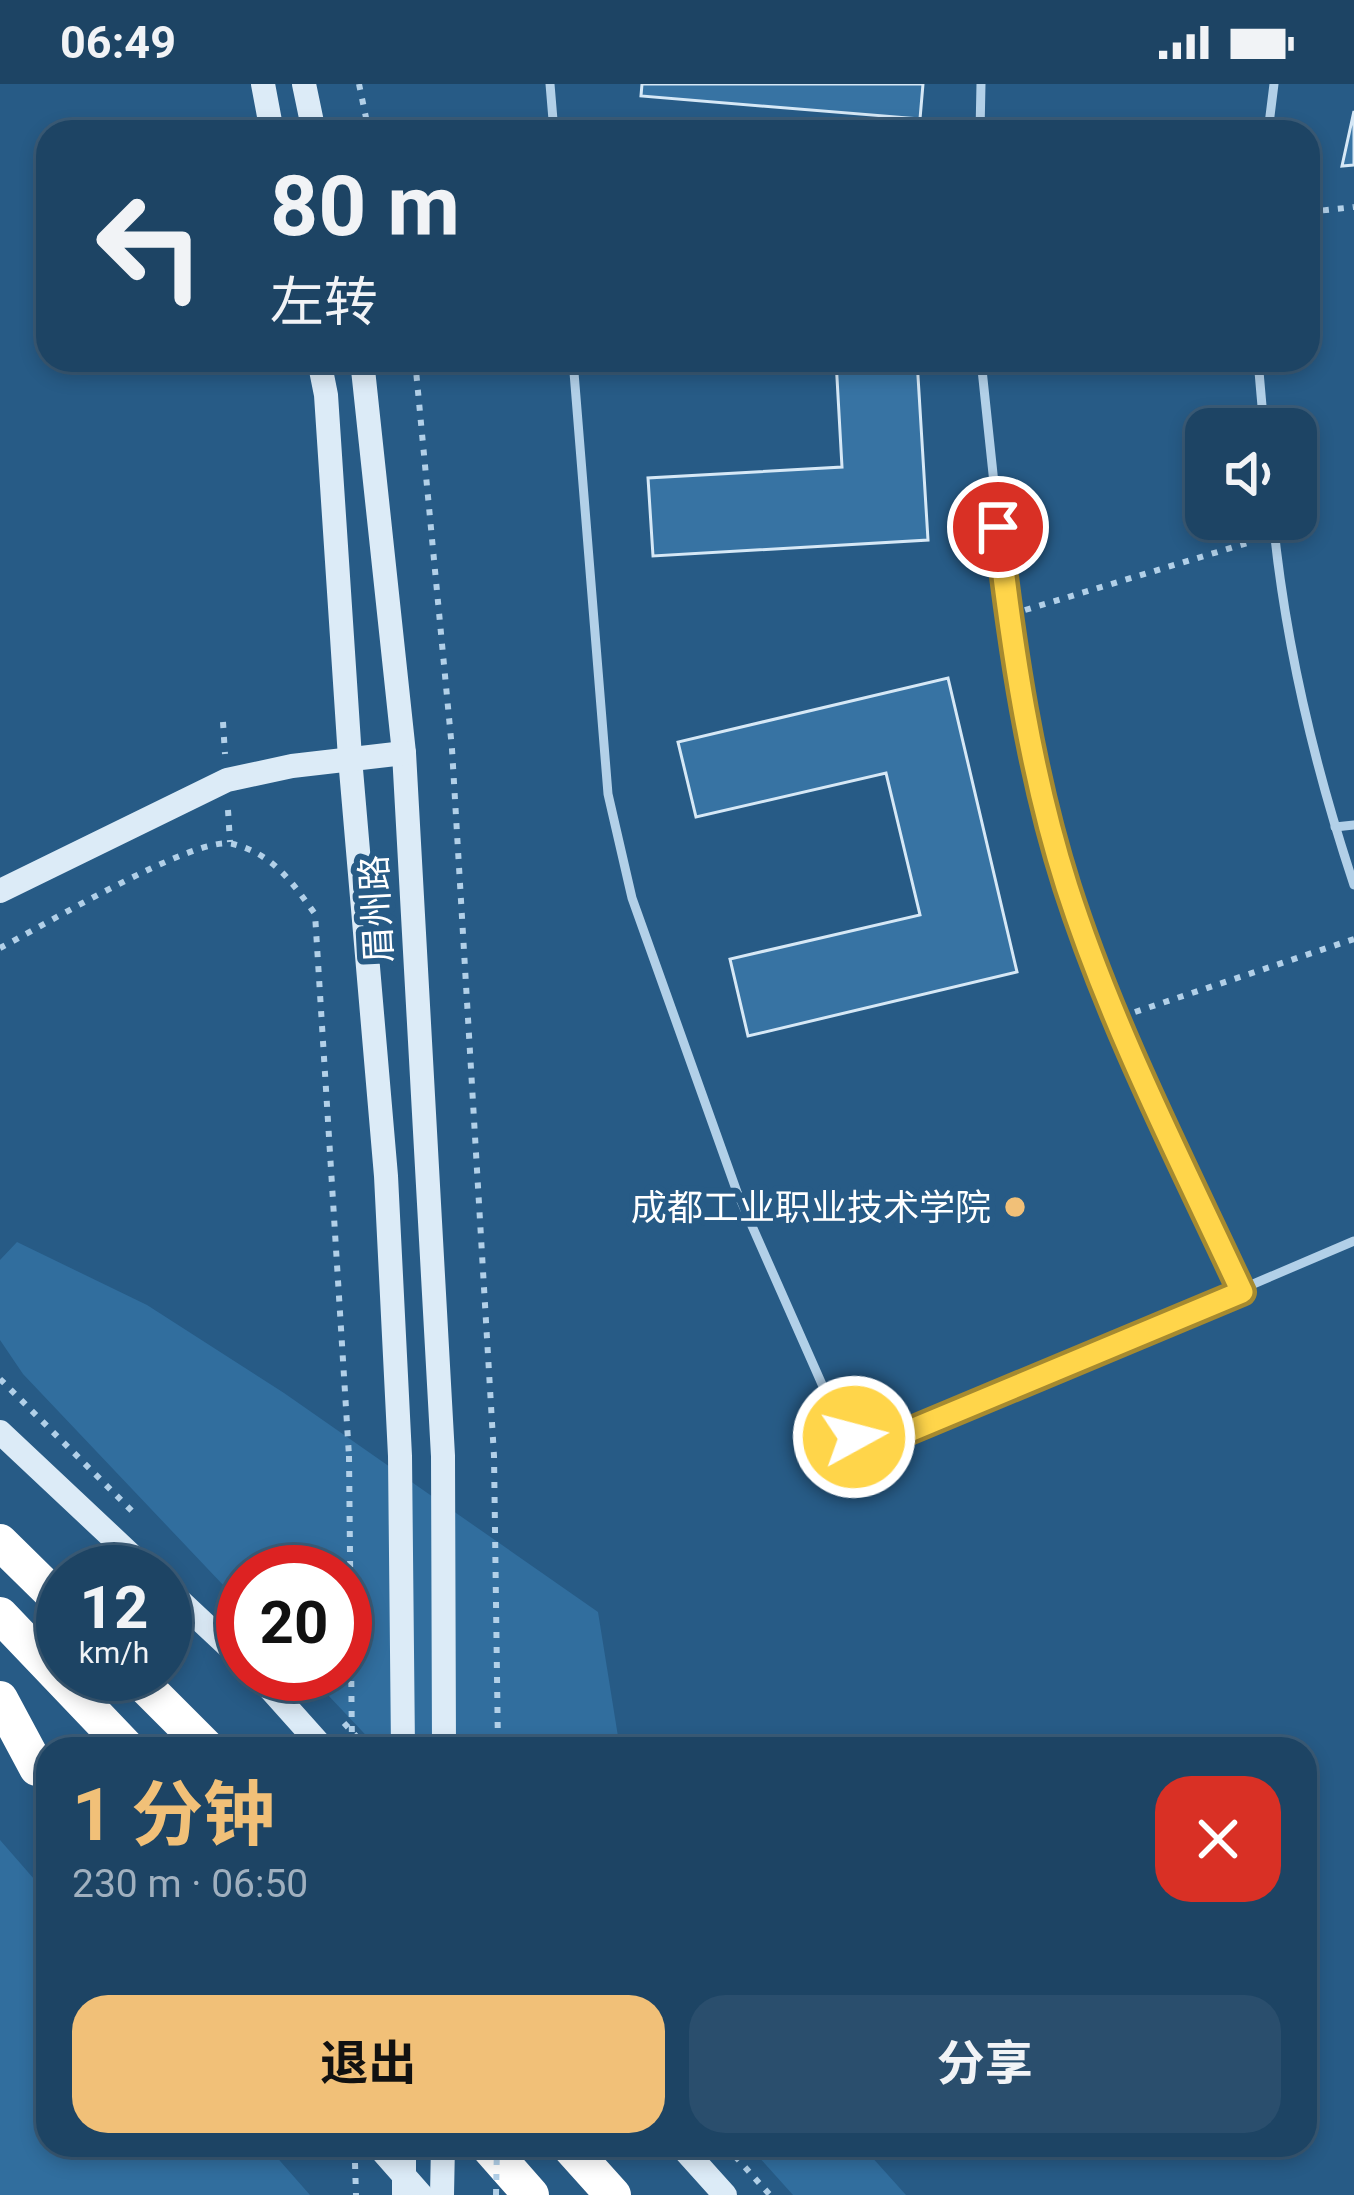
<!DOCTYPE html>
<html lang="zh">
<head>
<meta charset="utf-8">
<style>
	:root { --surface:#1d4464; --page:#2a4e6d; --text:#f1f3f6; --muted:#a0b0bf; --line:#3b5c78; --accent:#f1c078 }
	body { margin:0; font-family:Roboto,"Noto Sans SC",sans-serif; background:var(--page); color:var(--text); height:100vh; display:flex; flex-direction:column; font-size:45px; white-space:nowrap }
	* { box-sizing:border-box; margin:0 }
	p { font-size:39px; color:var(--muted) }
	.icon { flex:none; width:66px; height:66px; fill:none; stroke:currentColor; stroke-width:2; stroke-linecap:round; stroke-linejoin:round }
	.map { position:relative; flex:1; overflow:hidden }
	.details { position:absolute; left:36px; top:1653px; width:1281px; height:420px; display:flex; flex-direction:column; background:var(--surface); border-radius:36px; box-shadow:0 6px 18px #0003,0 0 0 3px var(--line) }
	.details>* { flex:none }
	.guide { position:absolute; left:36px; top:36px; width:1284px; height:252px; border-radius:36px; box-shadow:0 6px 18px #0003,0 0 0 3px var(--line); background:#1d4464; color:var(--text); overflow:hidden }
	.buttons { position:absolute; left:1185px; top:324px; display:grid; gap:24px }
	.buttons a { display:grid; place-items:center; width:132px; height:132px; border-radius:24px; background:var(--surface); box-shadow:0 6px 18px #0003,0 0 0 3px var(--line); font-size:60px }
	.speed { position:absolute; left:36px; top:1461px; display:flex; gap:24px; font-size:60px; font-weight:700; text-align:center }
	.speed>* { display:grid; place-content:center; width:156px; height:156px; border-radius:50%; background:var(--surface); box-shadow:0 6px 18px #0003,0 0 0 3px var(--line); line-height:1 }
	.speed small { font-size:30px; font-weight:400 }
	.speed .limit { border:18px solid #d22; background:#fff; color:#111 }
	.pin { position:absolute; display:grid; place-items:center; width:102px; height:102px; color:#fff; margin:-51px; border:6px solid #fff; border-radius:50%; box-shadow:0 3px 12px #0007 }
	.me { position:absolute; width:132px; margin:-66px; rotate:83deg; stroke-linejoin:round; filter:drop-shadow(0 0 9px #0008) }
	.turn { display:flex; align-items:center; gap:42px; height:252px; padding:0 36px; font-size:54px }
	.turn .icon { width:156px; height:156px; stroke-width:2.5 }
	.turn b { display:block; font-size:84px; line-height:102px }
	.round { display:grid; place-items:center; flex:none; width:126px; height:126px; border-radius:36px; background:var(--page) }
	.overview { display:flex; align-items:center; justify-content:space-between; height:204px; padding:0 36px }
	h1 { font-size:72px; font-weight:700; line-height:90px; color:var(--accent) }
	.primary-button { display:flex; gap:24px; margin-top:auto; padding:24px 36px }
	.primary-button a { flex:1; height:138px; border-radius:36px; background:var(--accent); color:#111; font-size:48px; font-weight:700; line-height:138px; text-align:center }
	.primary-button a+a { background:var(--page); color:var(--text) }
	.status { display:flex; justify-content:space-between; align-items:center; height:84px; padding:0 60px; background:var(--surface); direction:ltr }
	.status svg { height:33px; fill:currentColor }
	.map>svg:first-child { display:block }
	.green { fill:#316e9e }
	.building { fill:#3773a3; stroke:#d6e8f6; stroke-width:3 }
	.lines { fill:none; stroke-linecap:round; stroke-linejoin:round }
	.path { stroke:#b2d0e8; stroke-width:6; stroke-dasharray:6 9; stroke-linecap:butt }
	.lane { stroke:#b2d0e8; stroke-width:9 }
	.secondary { stroke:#dcebf7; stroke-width:24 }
	.highway { stroke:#fff; stroke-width:36 }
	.path-bridge { stroke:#b2d0e8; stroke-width:6; stroke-dasharray:6 9; stroke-linecap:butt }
	.secondary-bridge { stroke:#dcebf7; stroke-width:24 }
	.route-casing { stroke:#a68a30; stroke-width:30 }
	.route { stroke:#ffd54a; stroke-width:21 }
	.poi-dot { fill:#f1c078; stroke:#275b86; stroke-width:4.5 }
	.labels { text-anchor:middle; stroke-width:12; stroke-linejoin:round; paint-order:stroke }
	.street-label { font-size:36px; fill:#fff; stroke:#275b86 }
	.poi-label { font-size:36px; fill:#fff; stroke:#275b86; text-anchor:end }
</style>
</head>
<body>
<div class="status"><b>06:49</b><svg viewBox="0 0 49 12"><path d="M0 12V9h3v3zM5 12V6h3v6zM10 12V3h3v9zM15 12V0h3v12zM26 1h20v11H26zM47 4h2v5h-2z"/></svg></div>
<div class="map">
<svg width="1354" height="2111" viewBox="0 0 1354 2111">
	<rect width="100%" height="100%" fill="#275b86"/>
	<!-- green -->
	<g class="green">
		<polygon points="17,1158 147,1221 284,1309 598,1528 620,1665 379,1665 308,1590 345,1590 345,1488 243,1488 243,1522 23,1290 0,1256 0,1176"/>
		<polygon points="0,1756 48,1811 48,2061 266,2061 310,2111 0,2111"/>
		<polygon points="748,2061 861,2061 906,2111 793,2111"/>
	</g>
	<!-- building -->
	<g class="building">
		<polygon points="642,0 923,0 920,35 641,12"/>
		<polygon points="1354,27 1354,81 1342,82"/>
		<polygon points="836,276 917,276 928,456 653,472 648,394 842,383"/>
		<polygon points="948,594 1017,888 748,952 730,875 920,831 886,689 696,733 678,658"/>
	</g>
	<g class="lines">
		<!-- path -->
		<g class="path">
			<polyline points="359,0 369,48"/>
			<polyline points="1308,128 1354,123"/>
			<polyline points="415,276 452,665 494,1372 498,1665"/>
			<polyline points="1025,526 1254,457"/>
			<polyline points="223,638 225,670"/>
			<polyline points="228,726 230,758"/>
			<path d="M0 864C41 843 197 750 233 760 273 770 292 798 315 830L349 1372"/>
			<polyline points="1135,928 1354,855"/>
			<polyline points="0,1295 133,1428"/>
			<polyline points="344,1639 368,1665"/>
			<polyline points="725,2061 770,2111"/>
			<polyline points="355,2079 356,2111"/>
		</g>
		<!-- lane -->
		<g class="lane">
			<polyline points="550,0 554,48"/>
			<polyline points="980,48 981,0"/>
			<polyline points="1268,48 1274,0"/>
			<path d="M573 276 608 710 632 814 737 1108 836 1332C856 1356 871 1361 902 1350L1354 1157"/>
			<polyline points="981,276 1008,532 1036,682 1066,802 1115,935 1242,1208"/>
			<polyline points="1258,276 1264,345"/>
			<path d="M1273 435C1285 558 1315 684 1354 801"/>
			<polyline points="1335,743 1354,741"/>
		</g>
		<!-- secondary -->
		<g class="secondary">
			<polyline points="263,0 272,48"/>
			<polyline points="304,0 314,48"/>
			<polyline points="319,276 326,311 350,674 386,1092 400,1372 403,1665"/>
			<polyline points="362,276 404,669 443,1372 444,1665"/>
			<polyline points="0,807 227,696 292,682 404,669"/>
			<polyline points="0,1348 149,1488"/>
			<polyline points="165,1503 243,1576"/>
			<polyline points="257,1590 324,1665"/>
			<polyline points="377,2061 421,2111"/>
			<polyline points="680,2061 725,2111"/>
			<polyline points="442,2111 443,2061"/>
		</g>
		<!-- highway -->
		<g class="highway">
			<polyline points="0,1458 63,1520"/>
			<polyline points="0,1531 128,1665"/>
			<polyline points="133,1590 208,1665"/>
			<polyline points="0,1615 37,1684"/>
			<polyline points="487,2061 531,2111"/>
			<polyline points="568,2061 613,2111"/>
		</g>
		<!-- path-bridge -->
		<g class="path-bridge">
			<polyline points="349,1372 352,1665"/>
			<polyline points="496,2111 497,2061"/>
		</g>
		<!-- secondary-bridge -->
		<polyline class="secondary-bridge" points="404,2111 404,2061"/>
	</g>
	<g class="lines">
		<defs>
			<path id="route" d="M854 1353 881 1358 902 1350 1242 1208C1180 1075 1112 943 1067 803 1030 687 1012 564 998 443"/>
		</defs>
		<!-- route casing -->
		<use href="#route" class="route-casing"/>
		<!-- route -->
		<use href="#route" class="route"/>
	</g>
	<!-- markers -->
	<circle class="poi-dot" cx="1015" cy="1123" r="12"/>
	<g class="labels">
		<!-- street labels -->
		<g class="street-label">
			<text transform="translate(376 825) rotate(-93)" y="13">眉州路</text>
		</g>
		<!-- poi labels -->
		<g class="poi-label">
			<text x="991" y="1136">成都工业职业技术学院</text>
		</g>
	</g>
</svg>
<div class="buttons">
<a><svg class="icon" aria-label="sound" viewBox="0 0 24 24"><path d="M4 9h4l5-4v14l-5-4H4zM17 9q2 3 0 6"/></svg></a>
</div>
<div class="speed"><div>12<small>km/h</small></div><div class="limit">20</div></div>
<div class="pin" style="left:998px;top:443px;background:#d93025"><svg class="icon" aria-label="arrive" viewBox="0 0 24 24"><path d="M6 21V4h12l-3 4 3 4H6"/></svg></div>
<svg class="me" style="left:854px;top:1353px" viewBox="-20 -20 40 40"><circle r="17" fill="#ffd54a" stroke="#fff" stroke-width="3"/><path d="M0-11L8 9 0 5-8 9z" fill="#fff"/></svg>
<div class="guide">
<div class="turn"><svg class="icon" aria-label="left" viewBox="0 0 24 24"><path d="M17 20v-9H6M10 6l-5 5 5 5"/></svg><div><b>80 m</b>左转</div></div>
</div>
<section class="details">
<div class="overview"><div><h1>1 分钟</h1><p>230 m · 06:50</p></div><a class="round" style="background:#d93025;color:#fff"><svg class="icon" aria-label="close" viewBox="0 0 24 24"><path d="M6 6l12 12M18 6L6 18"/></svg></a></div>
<div class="primary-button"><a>退出</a><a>分享</a></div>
</section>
</div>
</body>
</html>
